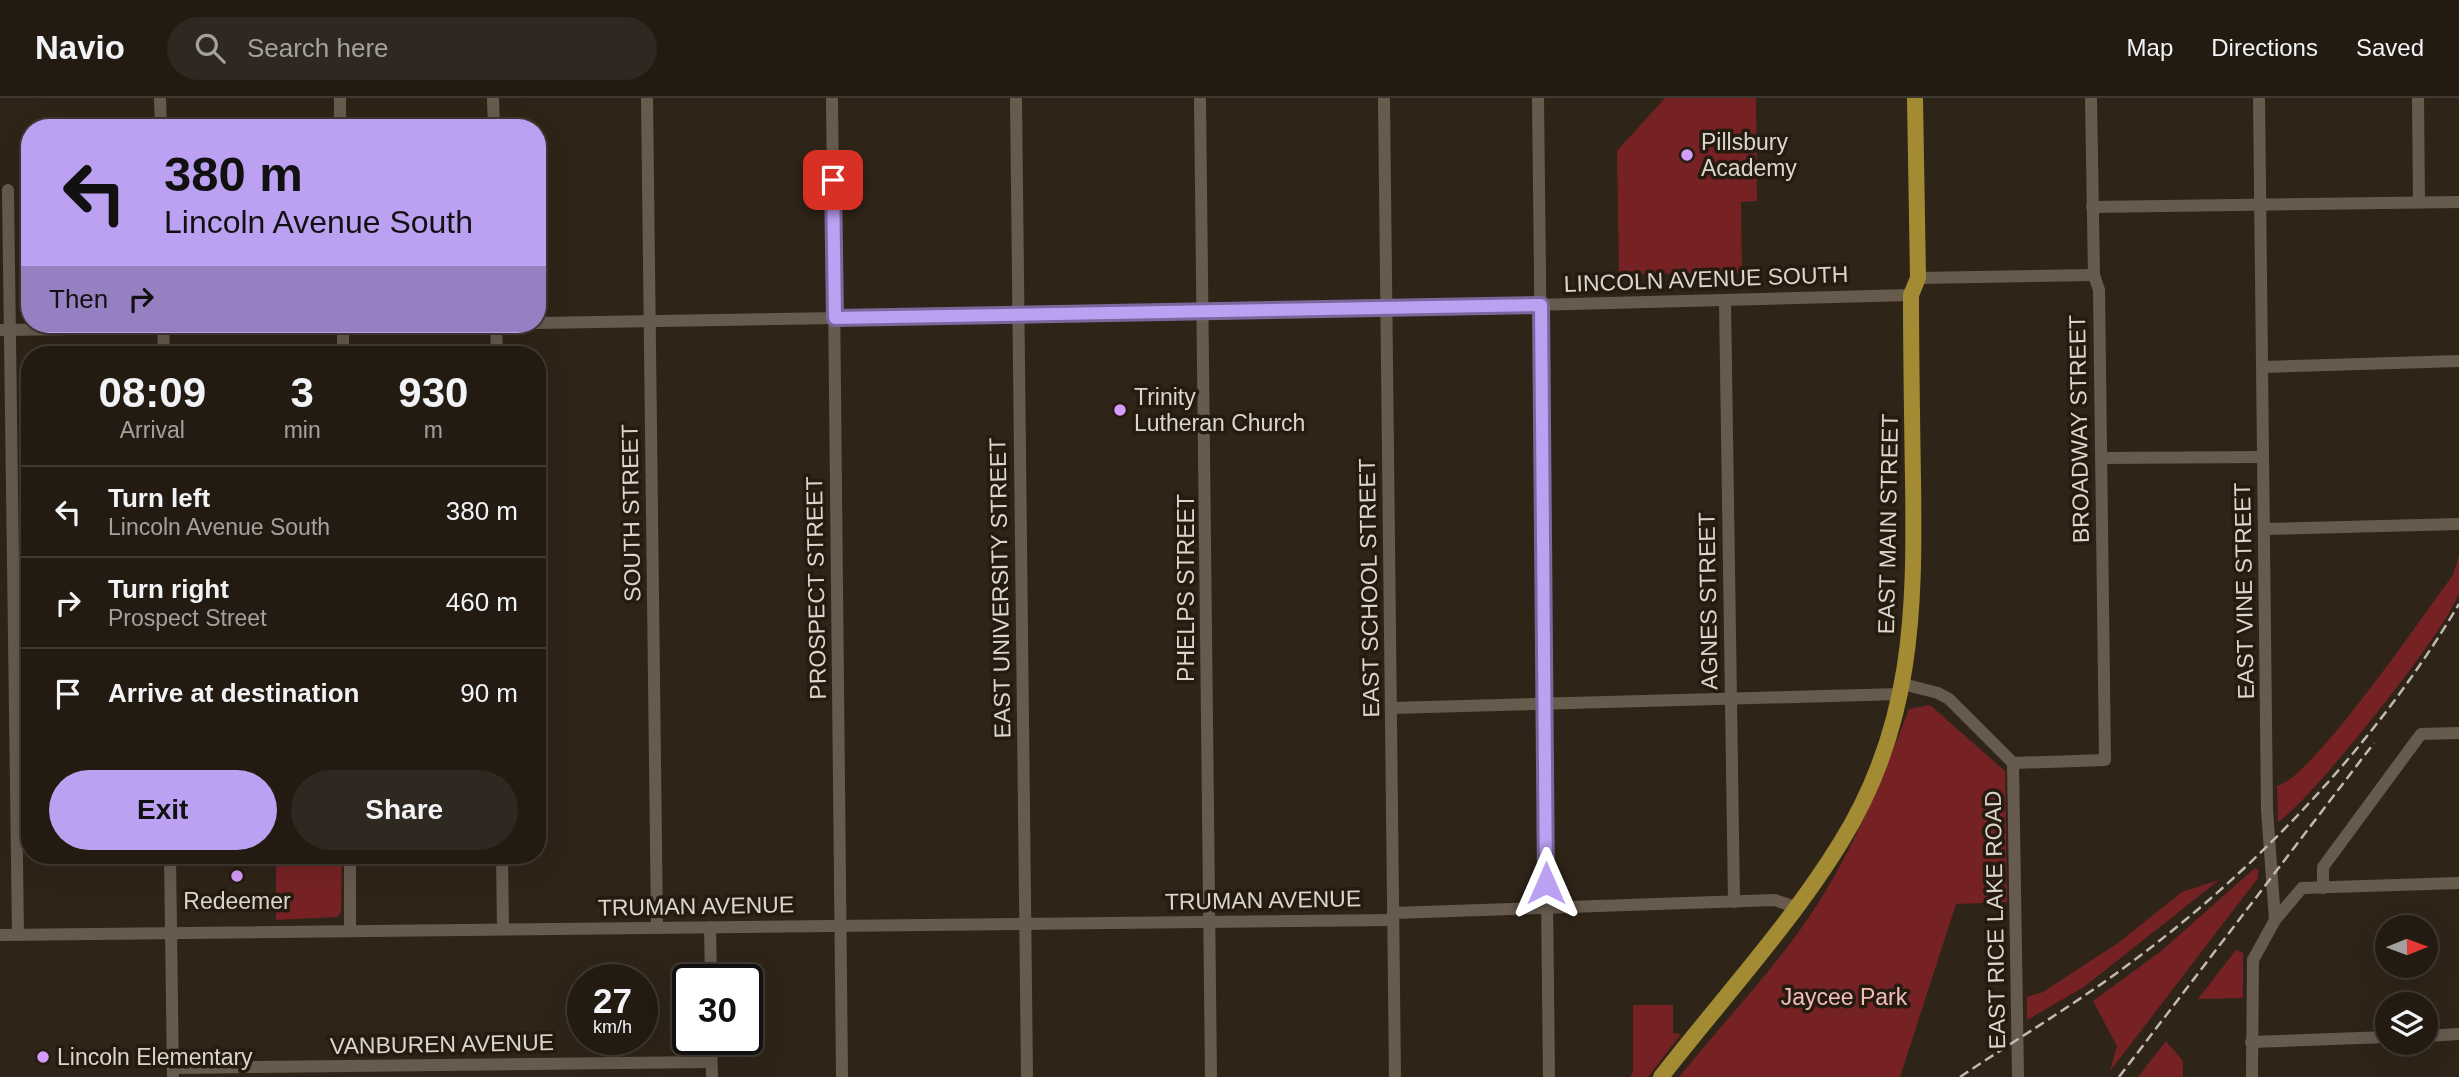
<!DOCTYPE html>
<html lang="en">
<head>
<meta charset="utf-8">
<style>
	:root { --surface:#231b12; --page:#2f2820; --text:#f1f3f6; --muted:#a3a19f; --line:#403932; --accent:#bca0f2 }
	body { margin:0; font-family:Helvetica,sans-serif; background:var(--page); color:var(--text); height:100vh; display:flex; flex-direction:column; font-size:26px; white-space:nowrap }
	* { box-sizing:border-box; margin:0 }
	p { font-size:23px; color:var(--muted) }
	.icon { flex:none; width:38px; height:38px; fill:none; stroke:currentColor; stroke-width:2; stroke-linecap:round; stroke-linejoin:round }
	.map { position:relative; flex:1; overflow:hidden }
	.drawer { position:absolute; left:21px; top:248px; width:525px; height:518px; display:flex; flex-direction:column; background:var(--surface); border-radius:28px; box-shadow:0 7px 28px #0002,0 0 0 2px var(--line) }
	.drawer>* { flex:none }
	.top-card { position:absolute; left:21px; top:21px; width:525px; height:214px; border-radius:28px; box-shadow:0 7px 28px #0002,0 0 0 2px var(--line); background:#bca0f2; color:#111; overflow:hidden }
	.needle { width:46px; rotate:89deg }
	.tools { position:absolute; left:2375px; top:817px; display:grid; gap:14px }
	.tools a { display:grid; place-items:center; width:63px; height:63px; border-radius:50%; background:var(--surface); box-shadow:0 7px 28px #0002,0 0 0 2px var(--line); font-size:35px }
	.speed { position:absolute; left:567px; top:866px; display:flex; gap:14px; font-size:35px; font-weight:700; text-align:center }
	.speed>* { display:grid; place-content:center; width:91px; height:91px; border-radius:50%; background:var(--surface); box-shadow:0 7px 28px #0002,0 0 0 2px var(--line); line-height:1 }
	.speed small { font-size:18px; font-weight:400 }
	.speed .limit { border:4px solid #111; border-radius:10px; background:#fff; color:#111 }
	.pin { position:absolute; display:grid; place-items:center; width:60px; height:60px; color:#fff; margin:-30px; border-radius:14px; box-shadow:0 4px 10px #0006 }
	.me { position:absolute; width:77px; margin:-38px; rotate:0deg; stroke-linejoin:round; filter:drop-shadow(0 0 5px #0008) }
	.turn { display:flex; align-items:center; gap:24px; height:147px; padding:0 28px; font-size:32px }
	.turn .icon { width:91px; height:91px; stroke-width:2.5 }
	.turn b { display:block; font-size:49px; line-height:60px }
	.then { display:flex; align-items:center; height:66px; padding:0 28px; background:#0003; gap:14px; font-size:26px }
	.eta { display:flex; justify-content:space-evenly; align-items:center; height:119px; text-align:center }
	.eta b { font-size:42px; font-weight:700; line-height:49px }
	.cta { display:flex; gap:14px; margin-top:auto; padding:14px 28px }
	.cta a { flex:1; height:80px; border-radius:42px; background:var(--accent); color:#111; font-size:28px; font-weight:700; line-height:80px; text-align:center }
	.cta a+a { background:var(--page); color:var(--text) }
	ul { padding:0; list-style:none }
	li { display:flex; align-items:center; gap:21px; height:91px; padding:0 28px; border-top:2px solid var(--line) }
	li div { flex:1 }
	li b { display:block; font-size:26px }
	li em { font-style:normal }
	header { display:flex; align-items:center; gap:42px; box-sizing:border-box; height:98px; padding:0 35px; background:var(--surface); border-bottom:2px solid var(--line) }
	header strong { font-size:33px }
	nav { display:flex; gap:38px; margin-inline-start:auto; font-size:24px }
	.search { width:490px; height:63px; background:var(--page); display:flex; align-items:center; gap:18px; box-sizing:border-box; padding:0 24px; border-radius:38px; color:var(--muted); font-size:26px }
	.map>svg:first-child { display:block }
	.green { fill:#762225 }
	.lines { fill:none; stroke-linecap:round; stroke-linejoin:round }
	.minor { stroke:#675b4e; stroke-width:12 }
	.major { stroke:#a28b33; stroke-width:16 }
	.rail { stroke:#c2bab1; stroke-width:2.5; stroke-dasharray:10 5; stroke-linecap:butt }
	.route-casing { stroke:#7a689d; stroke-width:18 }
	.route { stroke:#bca0f2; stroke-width:12 }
	.poi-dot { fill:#d49cfc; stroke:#251b0f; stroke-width:2.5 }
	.labels { text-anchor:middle; stroke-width:7; stroke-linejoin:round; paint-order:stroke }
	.poi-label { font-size:23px; fill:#dcd5cd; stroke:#251b0f; text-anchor:start }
	.street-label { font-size:23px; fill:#dcd5cd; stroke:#251b0f }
	.park-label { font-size:23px; fill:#f3bdba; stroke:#251b0f }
</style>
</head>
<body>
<header>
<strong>Navio</strong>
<div class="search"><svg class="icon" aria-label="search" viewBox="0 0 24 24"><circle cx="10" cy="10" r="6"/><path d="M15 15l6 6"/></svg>Search here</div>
<nav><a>Map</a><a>Directions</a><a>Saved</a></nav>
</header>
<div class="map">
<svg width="2459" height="979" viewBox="0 0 2459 979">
	<rect width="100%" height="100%" fill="#2f2418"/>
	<!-- green -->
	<g class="green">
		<polygon points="1665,0 1756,0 1757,103 1741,104 1742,175 1619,176 1617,53"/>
		<path d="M2459 457C2459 469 2459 485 2459 495 2448 531 2310 704 2278 724L2277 688C2312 681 2426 513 2453 477Z"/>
		<path d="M1930 607 2005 673 2007 804 1956 806 1900 979H1679C1721 927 1769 877 1807 822 1852 757 1881 683 1909 611Z"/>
		<polygon points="276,758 342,758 341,815 337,819 276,822"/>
		<polygon points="2255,770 2258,772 2258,780 2110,973 2117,948 2093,903 2160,854"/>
		<polygon points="2219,782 2084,889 2027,922 2027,899 2043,894 2118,845 2182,794"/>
		<polygon points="2236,852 2243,855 2243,900 2198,901"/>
		<polygon points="1633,907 1673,907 1673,935 1681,936 1648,979 1630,979 1633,974"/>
		<polygon points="2166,943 2183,963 2183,979 2138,979"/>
	</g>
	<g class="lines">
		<!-- minor -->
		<g class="minor">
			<polyline points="160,0 161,30"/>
			<polyline points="340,0 340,30"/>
			<polyline points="493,0 494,30"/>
			<polyline points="647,0 657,830"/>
			<polyline points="832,0 842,979"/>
			<polyline points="1016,0 1027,979"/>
			<polyline points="1200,0 1211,979"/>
			<polyline points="1384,0 1395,979"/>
			<polyline points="1538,0 1549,979"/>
			<polyline points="2418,0 2419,104"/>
			<polyline points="8,92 18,837"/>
			<polyline points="2092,109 2459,104"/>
			<polyline points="1918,180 2094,177"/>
			<polyline points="1725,202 1734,804"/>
			<polyline points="537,225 1387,211 1911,197"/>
			<polyline points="163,226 164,257"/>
			<polyline points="343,226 343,257"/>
			<polyline points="496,226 497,257"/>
			<polyline points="0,232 478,226"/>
			<polyline points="2262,269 2459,263"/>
			<polyline points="2101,360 2263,359"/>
			<polyline points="2264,431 2459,426"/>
			<polyline points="1903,586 1938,595 1949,601 2013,665"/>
			<polyline points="1391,610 1901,596"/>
			<polyline points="2013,665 2105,662 2099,192 2094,177 2091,0"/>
			<polyline points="2013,665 2018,979"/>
			<polyline points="170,758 173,979"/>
			<polyline points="350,758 350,833"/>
			<polyline points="502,758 503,831"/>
			<polyline points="2323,790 2323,769 2421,636 2459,635"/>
			<polyline points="1393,815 1775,802 1795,809"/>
			<polyline points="2275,822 2302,790 2459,785"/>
			<polyline points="710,829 711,882"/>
			<polyline points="0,837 1393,822"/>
			<polyline points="2426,938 2459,936"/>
			<polyline points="711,942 712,979"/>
			<polyline points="2251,944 2387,939"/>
			<polyline points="173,970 711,964"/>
			<polyline points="2252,979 2253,862 2275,822 2267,712 2259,0"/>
		</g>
		<!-- major -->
		<path class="major" d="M1661 979C1720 903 1791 826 1841 744 1913 628 1915 513 1913 382 1912 320 1911 259 1911 197L1918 180 1915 0"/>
		<!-- rail -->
		<g class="rail">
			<path d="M1960 979C2005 949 2052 920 2097 889 2241 789 2369 657 2459 506"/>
			<polyline points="2119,979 2374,645"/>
		</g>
	</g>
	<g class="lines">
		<defs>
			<polyline id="route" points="833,82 835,220 1541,207 1546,785"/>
		</defs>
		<!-- route casing -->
		<use href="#route" class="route-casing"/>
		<!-- route -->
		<use href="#route" class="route"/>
	</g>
	<!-- markers -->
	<g class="poi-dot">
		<circle cx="1687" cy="57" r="7"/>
		<circle cx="1120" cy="312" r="7"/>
		<circle cx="237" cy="778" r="7"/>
		<circle cx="43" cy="959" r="7"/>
	</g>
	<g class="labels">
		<!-- poi labels -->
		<g class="poi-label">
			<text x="1701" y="52">Pillsbury<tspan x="1701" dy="26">Academy</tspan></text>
			<text x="1134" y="307">Trinity<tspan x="1134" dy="26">Lutheran Church</tspan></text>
			<text x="237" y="811" text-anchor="middle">Redeemer</text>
			<text x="57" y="967">Lincoln Elementary</text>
		</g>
		<!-- street labels -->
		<g class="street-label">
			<text transform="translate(1706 181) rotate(-2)" y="8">LINCOLN AVENUE SOUTH</text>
			<text transform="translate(2079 331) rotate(-91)" y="8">BROADWAY STREET</text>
			<text transform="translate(631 415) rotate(-91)" y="8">SOUTH STREET</text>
			<text transform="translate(1888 426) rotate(-89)" y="8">EAST MAIN STREET</text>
			<text transform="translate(816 490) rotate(-91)" y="8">PROSPECT STREET</text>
			<text transform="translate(1000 490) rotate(-91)" y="8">EAST UNIVERSITY STREET</text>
			<text transform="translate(1186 490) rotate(-90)" y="8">PHELPS STREET</text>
			<text transform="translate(1369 490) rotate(-91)" y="8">EAST SCHOOL STREET</text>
			<text transform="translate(2244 493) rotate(-91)" y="8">EAST VINE STREET</text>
			<text transform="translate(1708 503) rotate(-91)" y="8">AGNES STREET</text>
			<text transform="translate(1263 802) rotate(-1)" y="8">TRUMAN AVENUE</text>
			<text transform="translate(696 808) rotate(-1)" y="8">TRUMAN AVENUE</text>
			<text transform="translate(1995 822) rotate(-91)" y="8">EAST RICE LAKE ROAD</text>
			<text transform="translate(442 946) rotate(-1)" y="8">VANBUREN AVENUE</text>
		</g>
		<!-- park labels -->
		<g class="park-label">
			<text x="1844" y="907">Jaycee Park</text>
		</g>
	</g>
</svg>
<div class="tools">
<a><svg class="needle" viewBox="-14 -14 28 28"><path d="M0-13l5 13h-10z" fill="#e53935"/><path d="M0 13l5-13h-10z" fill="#a3a19f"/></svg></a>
<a><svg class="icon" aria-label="layers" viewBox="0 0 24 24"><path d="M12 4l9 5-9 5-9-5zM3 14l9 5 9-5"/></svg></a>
</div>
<div class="speed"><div>27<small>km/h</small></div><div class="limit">30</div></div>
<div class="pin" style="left:833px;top:82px;background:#d93025"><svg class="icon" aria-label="arrive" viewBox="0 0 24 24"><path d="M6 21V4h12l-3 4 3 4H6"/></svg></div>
<svg class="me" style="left:1546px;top:785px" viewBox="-20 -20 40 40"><path d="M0-17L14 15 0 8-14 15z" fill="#bca0f2" stroke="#fff" stroke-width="4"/></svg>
<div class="top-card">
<div class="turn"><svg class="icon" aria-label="left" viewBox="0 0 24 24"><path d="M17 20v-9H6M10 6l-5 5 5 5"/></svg><div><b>380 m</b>Lincoln Avenue South</div></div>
<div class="then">Then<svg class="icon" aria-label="right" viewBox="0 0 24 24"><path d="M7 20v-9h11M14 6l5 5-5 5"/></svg></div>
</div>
<section class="drawer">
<div class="eta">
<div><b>08:09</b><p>Arrival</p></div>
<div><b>3</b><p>min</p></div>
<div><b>930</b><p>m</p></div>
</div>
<ul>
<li><svg class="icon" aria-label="left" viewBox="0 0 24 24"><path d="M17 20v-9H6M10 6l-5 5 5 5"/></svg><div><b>Turn left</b><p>Lincoln Avenue South</p></div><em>380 m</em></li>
<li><svg class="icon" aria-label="right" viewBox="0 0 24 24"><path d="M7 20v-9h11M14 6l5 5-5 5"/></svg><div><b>Turn right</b><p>Prospect Street</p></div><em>460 m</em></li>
<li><svg class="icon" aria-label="arrive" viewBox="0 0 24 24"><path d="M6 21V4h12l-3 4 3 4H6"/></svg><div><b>Arrive at destination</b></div><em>90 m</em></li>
</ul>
<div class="cta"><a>Exit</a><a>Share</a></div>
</section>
</div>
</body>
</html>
